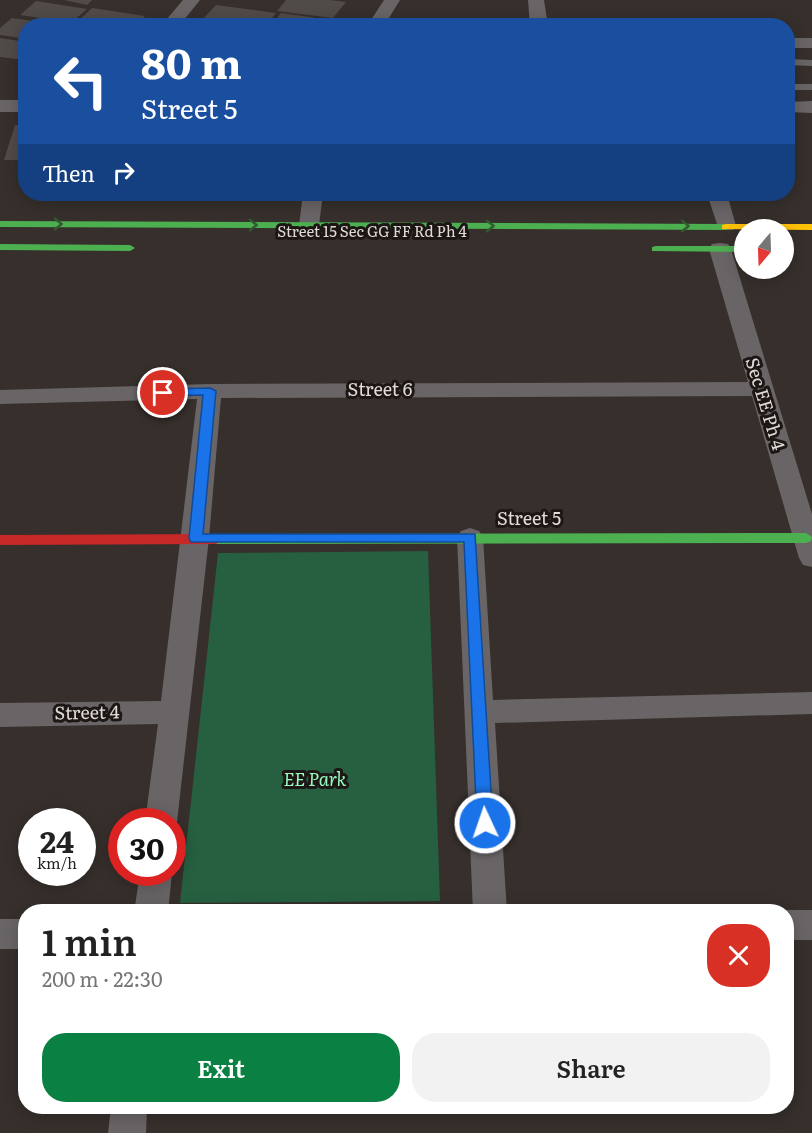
<!DOCTYPE html>
<html lang="en">
<head>
<meta charset="utf-8">
<style>
	:root { --surface:#fff; --page:#f2f2f2; --text:#222; --muted:#767676; --accent:#0b8043 }
	body { margin:0; font-family:Literata,serif; background:var(--page); color:var(--text); height:100vh; display:flex; flex-direction:column; font-size:22px; white-space:nowrap }
	* { box-sizing:border-box; margin:0 }
	p { font-size:20px; color:var(--muted) }
	.icon { flex:none; width:33px; height:33px; fill:none; stroke:currentColor; stroke-width:2; stroke-linecap:round; stroke-linejoin:round }
	.map { position:relative; flex:1; overflow:hidden }
	.drawer { position:absolute; left:18px; top:904px; width:776px; height:210px; display:flex; flex-direction:column; background:var(--surface); border-radius:24px; box-shadow:0 3px 15px #0003 }
	.drawer>* { flex:none }
	.top-card { position:absolute; left:18px; top:18px; width:777px; height:183px; border-radius:24px; box-shadow:0 3px 15px #0003; background:#1a4fa0; color:#fff; overflow:hidden }
	.needle { width:39px; rotate:199deg }
	.fabs { position:absolute; left:734px; top:219px; display:grid; gap:12px }
	.fabs a { display:grid; place-items:center; width:60px; height:60px; border-radius:50%; background:var(--surface); box-shadow:0 3px 15px #0003; font-size:30px }
	.speed { position:absolute; left:18px; top:808px; display:flex; gap:12px; font-size:30px; font-weight:700; text-align:center }
	.speed>* { display:grid; place-content:center; width:78px; height:78px; border-radius:50%; background:var(--surface); box-shadow:0 3px 15px #0003; line-height:1 }
	.speed small { font-size:15px; font-weight:400 }
	.speed .limit { border:9px solid #d22; background:#fff; color:#111 }
	.pin { position:absolute; display:grid; place-items:center; width:51px; height:51px; color:#fff; margin:-26px; border:3px solid #fff; border-radius:50%; box-shadow:0 2px 6px #0007 }
	.me { position:absolute; width:66px; margin:-33px; rotate:357deg; stroke-linejoin:round; filter:drop-shadow(0 0 4px #0008) }
	.turn { display:flex; align-items:center; gap:21px; height:126px; padding:0 24px; font-size:27px }
	.turn .icon { width:78px; height:78px; stroke-width:2.5 }
	.turn b { display:block; font-size:42px; line-height:51px }
	.then { display:flex; align-items:center; height:57px; padding:0 24px; background:#0003; gap:12px; font-size:22px }
	.round { display:grid; place-items:center; flex:none; width:63px; height:63px; border-radius:24px; background:var(--page) }
	.summary { display:flex; align-items:center; justify-content:space-between; height:102px; padding:0 24px }
	h1 { font-size:36px; font-weight:600; line-height:45px }
	.primary-button { display:flex; gap:12px; margin-top:auto; padding:12px 24px }
	.primary-button a { flex:1; height:69px; border-radius:24px; background:var(--accent); color:#fff; font-size:24px; font-weight:600; line-height:69px; text-align:center }
	.primary-button a+a { background:var(--page); color:var(--text) }
	.map>svg:first-child { display:block }
	.green { fill:#266041 }
	.building { fill:#504b48 }
	.lines { fill:none; stroke-linecap:round; stroke-linejoin:round }
	.lane { fill:#696566; fill-rule:evenodd }
	.street { fill:#696566; fill-rule:evenodd }
	.fast { fill:#4caf50; fill-rule:evenodd }
	.slow { fill:#ffc107; fill-rule:evenodd }
	.jam { fill:#c62828; fill-rule:evenodd }
	.oneway { stroke:#325b30 }
	.route { fill:#1a73e8; stroke:#114b97; stroke-width:1.5 }
	.labels { text-anchor:middle; stroke-width:6; stroke-linejoin:round; paint-order:stroke }
	.far-street-label { font-size:15px; fill:#e1dad7; stroke:#1c1715 }
	.street-label { font-size:18px; fill:#e1dad7; stroke:#1c1715 }
	.park-label { font-size:18px; font-style:italic; fill:#97fabf; stroke:#1c1715 }
</style>
</head>
<body>
<div class="map">
<svg width="812" height="1133" viewBox="0 0 812 1133">
	<rect width="100%" height="100%" fill="#362f2c"/>
	<!-- green -->
	<polygon class="green" points="428,551 440,901 180,903 218,553"/>
	<!-- building -->
	<g class="building">
		<polygon points="64,0 92,0 87,5"/>
		<polygon points="286,0 330,0 346,2 333,18 277,11"/>
		<polygon points="36,1 87,9 71,23 20,15"/>
		<polygon points="216,5 276,13 266,26 240,26 202,20"/>
		<polygon points="92,8 145,16 136,26 76,23"/>
		<polygon points="281,13 338,21 335,26 271,26"/>
		<polygon points="12,18 54,24 54,26 26,26 26,39 0,35 0,28"/>
		<polygon points="0,38 26,42 26,60 0,57"/>
		<polygon points="15,125 26,125 26,160 4,160"/>
		<polygon points="85,194 134,194 132,201 83,201"/>
		<polygon points="140,194 184,194 183,201 138,201"/>
		<polygon points="189,194 235,194 234,199 188,199"/>
		<polygon points="241,194 283,194 283,201 240,201"/>
	</g>
	<g class="lines">
		<!-- lane -->
		<g class="lane">
			<polygon points="788,59 812,60 812,66 788,65"/>
			<rect x="788" y="84" width="24" height="6"/>
		</g>
		<!-- street -->
		<g class="street">
			<polygon points="183,0 200,0 179,26 161,26"/>
			<polygon points="384,0 400,0 384,26 367,26"/>
			<polygon points="528,0 544,0 548,26 530,26"/>
			<rect x="788" y="38" width="24" height="10"/>
			<rect x="0" y="100" width="26" height="12"/>
			<polygon points="812,101 812,113 788,112 788,102"/>
			<polygon points="303,194 323,194 319,225 316,229 302,229 299,225"/>
			<polygon points="707,194 727,194 736,226 733,230 719,230"/>
			<polygon points="720,243 728,244 731,249 812,514 812,567 803,565 799,558 752,396 221,398 209,538 177,822 172,831 172,822 145,822 158,724 0,727 0,703 161,701 197,399 0,404 0,390 210,384 748,382 709,249 712,244"/>
			<polygon points="470,528 479,531 483,537 493,700 812,692 812,714 495,723 507,912 473,912 457,537 461,531"/>
			<polygon points="140,873 172,873 168,912 134,912"/>
			<polygon points="786,910 812,910 812,940 786,940 786,912 781,912"/>
			<rect x="0" y="919" width="26" height="30"/>
			<polygon points="111,1107 147,1107 146,1133 108,1133"/>
		</g>
		<!-- fast -->
		<g class="fast">
			<polygon points="0,221 726,224 731,227 726,230 0,227"/>
			<polygon points="0,244 130,245 135,248 130,251 0,250"/>
			<polygon points="656,246 744,246 744,252 652,251 652,247"/>
			<polygon points="806,533 812,537 811,541 806,543 216,544 209,539 216,534"/>
		</g>
		<!-- slow -->
		<polygon class="slow" points="726,224 812,224 812,230 722,229 722,225"/>
		<!-- jam -->
		<polygon class="jam" points="216,534 223,539 216,544 0,545 0,535"/>
	</g>
	<!-- one-way arrows -->
	<defs><path id="oneway-chevron" d="M-2-3.5L2.5 0L-2 3.5" fill="none" stroke-width="1.6" stroke-linecap="round" stroke-linejoin="round" transform="scale(1.5)"/></defs>
	<g class="oneway">
		<use href="#oneway-chevron" transform="translate(58 224)"/>
		<use href="#oneway-chevron" transform="translate(253 225)"/>
		<use href="#oneway-chevron" transform="translate(490 226)"/>
		<use href="#oneway-chevron" transform="translate(685 226)"/>
	</g>
	<!-- route -->
	<polygon class="route" points="210,388 216,391 203,534 475,534 493,823 491,828 480,828 477,823 464,542 191,542 189,538 203,395 163,396 157,393 163,389"/>
	<g class="labels">
		<!-- far-street labels -->
		<g class="far-street-label">
			<text x="372" y="237">Street 15 Sec GG FF Rd Ph 4</text>
		</g>
		<!-- street labels -->
		<g class="street-label">
			<text x="380" y="396">Street 6</text>
			<text transform="translate(765 404) rotate(73)" y="6">Sec EE Ph 4</text>
			<text x="529" y="525">Street 5</text>
			<text transform="translate(87 713) rotate(-1)" y="6">Street 4</text>
		</g>
		<!-- park labels -->
		<g class="park-label">
			<text x="315" y="786">EE Park</text>
		</g>
	</g>
</svg>
<div class="fabs">
<a><svg class="needle" viewBox="-14 -14 28 28"><path d="M0-13l5 13h-10z" fill="#e53935"/><path d="M0 13l5-13h-10z" fill="#767676"/></svg></a>
</div>
<div class="speed"><div>24<small>km/h</small></div><div class="limit">30</div></div>
<div class="pin" style="left:163px;top:393px;background:#d93025"><svg class="icon" aria-label="arrive" viewBox="0 0 24 24"><path d="M6 21V4h12l-3 4 3 4H6"/></svg></div>
<svg class="me" style="left:485px;top:823px" viewBox="-20 -20 40 40"><circle r="17" fill="#1a73e8" stroke="#fff" stroke-width="3"/><path d="M0-11L8 9 0 5-8 9z" fill="#fff"/></svg>
<div class="top-card">
<div class="turn"><svg class="icon" aria-label="left" viewBox="0 0 24 24"><path d="M17 20v-9H6M10 6l-5 5 5 5"/></svg><div><b>80 m</b>Street 5</div></div>
<div class="then">Then<svg class="icon" aria-label="right" viewBox="0 0 24 24"><path d="M7 20v-9h11M14 6l5 5-5 5"/></svg></div>
</div>
<section class="drawer">
<div class="summary"><div><h1>1 min</h1><p>200 m · 22:30</p></div><a class="round" style="background:#d93025;color:#fff"><svg class="icon" aria-label="close" viewBox="0 0 24 24"><path d="M6 6l12 12M18 6L6 18"/></svg></a></div>
<div class="primary-button"><a>Exit</a><a>Share</a></div>
</section>
</div>
</body>
</html>
